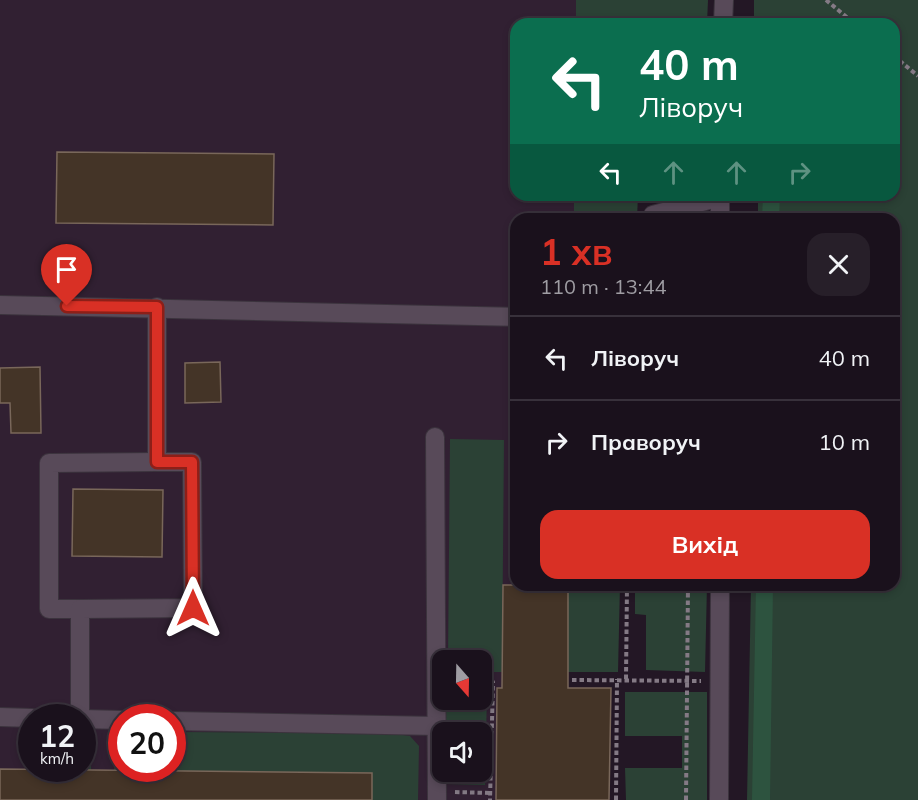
<!DOCTYPE html>
<html lang="uk">
<head>
<meta charset="utf-8">
<style>
	:root { --surface:#1a111c; --page:#271f29; --text:#f1f3f6; --muted:#9f9da3; --line:#38313b; --accent:#d93025 }
	body { margin:0; font-family:Mulish,sans-serif; background:var(--page); color:var(--text); height:100vh; display:flex; flex-direction:column; font-size:22px; white-space:nowrap }
	* { box-sizing:border-box; margin:0 }
	p { font-size:20px; color:var(--muted) }
	.icon { flex:none; width:33px; height:33px; fill:none; stroke:currentColor; stroke-width:2; stroke-linecap:round; stroke-linejoin:round }
	.map { position:relative; flex:1; overflow:hidden }
	.panel { position:absolute; left:510px; top:213px; width:390px; height:378px; display:flex; flex-direction:column; background:var(--surface); border-radius:18px; box-shadow:0 3px 9px #0003,0 0 0 2px var(--line) }
	.panel>* { flex:none }
	.hud { position:absolute; left:510px; top:18px; width:390px; height:183px; border-radius:18px; box-shadow:0 3px 9px #0003,0 0 0 2px var(--line); background:#0b6e4f; color:#fff; overflow:hidden }
	.needle { width:39px; rotate:160deg }
	.controls { position:absolute; left:432px; top:650px; display:grid; gap:12px }
	.controls a { display:grid; place-items:center; width:60px; height:60px; border-radius:12px; background:var(--surface); box-shadow:0 3px 9px #0003,0 0 0 2px var(--line); font-size:30px }
	.speed { position:absolute; left:18px; top:704px; display:flex; gap:12px; font-size:30px; font-weight:700; text-align:center }
	.speed>* { display:grid; place-content:center; width:78px; height:78px; border-radius:50%; background:var(--surface); box-shadow:0 3px 9px #0003,0 0 0 2px var(--line); line-height:1 }
	.speed small { font-size:15px; font-weight:400 }
	.speed .limit { border:9px solid #d22; background:#fff; color:#111 }
	.pin { position:absolute; display:grid; place-items:center; width:51px; height:51px; color:#fff; margin:-62px -26px; border-radius:50% 50% 50% 0; rotate:-45deg; box-shadow:0 0 6px #0007 }
	.pin .icon { rotate:45deg }
	.me { position:absolute; width:66px; margin:-33px; rotate:0deg; stroke-linejoin:round; filter:drop-shadow(0 0 4px #0008) }
	.turn { display:flex; align-items:center; gap:21px; height:126px; padding:0 30px; font-size:27px }
	.turn .icon { width:78px; height:78px; stroke-width:2.5 }
	.turn b { display:block; font-size:42px; line-height:51px }
	.lanes { display:flex; align-items:center; height:57px; padding:0 30px; background:#0003; justify-content:center; gap:30px; direction:ltr }
	.lanes .off { opacity:.35 }
	.round { display:grid; place-items:center; flex:none; width:63px; height:63px; border-radius:18px; background:var(--page) }
	.headline { display:flex; align-items:center; justify-content:space-between; height:102px; padding:0 30px }
	h1 { font-size:36px; font-weight:700; line-height:45px; color:var(--accent) }
	.action { display:flex; gap:12px; margin-top:auto; padding:12px 30px }
	.action a { flex:1; height:69px; border-radius:18px; background:var(--accent); color:#fff; font-size:24px; font-weight:700; line-height:69px; text-align:center }
	ul { padding:0; list-style:none }
	li { display:flex; align-items:center; gap:18px; height:84px; padding:0 30px; border-top:2px solid var(--line) }
	li div { flex:1 }
	li b { display:block; font-size:22px }
	li em { font-style:normal }
	.map>svg:first-child { display:block }
	.built { fill:#312032; fill-rule:evenodd }
	.green { fill:#2b4135 }
	.forest { fill:#2d533f }
	.building { fill:#443427; stroke:#79675a; stroke-width:1.5 }
	.lines { fill:none; stroke-linecap:round; stroke-linejoin:round }
	.minor-casing { stroke:#3b333d; stroke-width:20 }
	.path { stroke:#847a85; stroke-width:4; stroke-dasharray:4.5 3; stroke-linecap:butt }
	.minor { stroke:#584a59; stroke-width:18 }
	.route-casing { stroke:#8d1f18; stroke-width:15 }
	.route { stroke:#d93025; stroke-width:10 }
</style>
</head>
<body>
<div class="map">
<svg width="918" height="800" viewBox="0 0 918 800">
	<rect width="100%" height="100%" fill="#231725"/>
	<!-- built -->
	<path class="built" d="M0 0H576V24H516V195H574V219H516V585H568L567 688 611 689 609 800H0ZM442 660H482V699H442ZM32 717H82V768H32ZM122 717H172V768H122ZM442 732H482V771H442Z"/>
	<!-- green -->
	<g class="green">
		<polygon points="576,0 708,0 707,24 576,24"/>
		<polygon points="754,0 918,0 918,800 747,800 751,585 894,585 894,219 758,219 758,195 894,195 894,24 754,24"/>
		<polygon points="574,195 638,195 637,219 574,219"/>
		<polygon points="450,439 504,440 502,672 482,672 482,660 448,660"/>
		<polygon points="568,585 620,585 618,672 568,672"/>
		<polygon points="635,585 707,585 705,672 646,670 646,615 635,614"/>
		<polygon points="482,691 487,692 485,785 445,784 445,771 482,771 482,732 446,732 446,699 482,699"/>
		<polygon points="625,692 707,692 707,800 626,800 625,768 682,768 682,736 625,736"/>
		<path d="M83 730C95 739 91 756 91 770L25 769V741L31 731 32 768H82Z"/>
		<polygon points="173,732 389,733 410,736 419,746 418,800 372,800 372,773 114,771 114,738 121,734 122,768 172,768"/>
	</g>
	<!-- forest -->
	<g class="forest">
		<polygon points="763,195 780,195 779,219 762,219"/>
		<polygon points="756,585 773,585 770,800 752,800"/>
	</g>
	<!-- building -->
	<g class="building">
		<polygon points="57,152 274,154 273,225 56,223"/>
		<polygon points="220,362 221,402 185,403 185,363"/>
		<polygon points="40,367 41,433 11,433 10,403 0,403 0,368"/>
		<polygon points="73,489 163,490 162,557 72,556"/>
		<polygon points="503,585 568,585 568,688 611,688 609,800 496,800 497,688 502,688"/>
		<polygon points="0,769 372,773 372,800 0,800"/>
	</g>
	<g class="lines">
		<defs>
			<g id="minor">
				<polyline points="723,24 724,0"/>
				<polyline points="653,219 653,215 720,197"/>
				<polyline points="720,219 720,195"/>
				<polyline points="0,305 516,317"/>
				<polyline points="435,437 437,800"/>
				<polyline points="80,609 49,609 49,463 157,462"/>
				<polyline points="0,717 32,718"/>
				<polyline points="80,717 80,609 193,608 192,462 157,462 157,307"/>
				<polyline points="82,719 122,720"/>
				<polyline points="172,721 437,726"/>
				<polyline points="719,800 720,585"/>
			</g>
		</defs>
		<!-- minor casing -->
		<use href="#minor" class="minor-casing"/>
		<!-- path -->
		<g class="path">
			<polyline points="826,0 855,24"/>
			<polyline points="894,56 918,76"/>
			<polyline points="626,679 627,585"/>
			<polyline points="572,680 701,681"/>
			<polyline points="482,682 493,682 490,800"/>
			<polyline points="455,792 490,793"/>
			<polyline points="616,800 617,679"/>
			<polyline points="686,800 688,585"/>
		</g>
		<!-- minor -->
		<use href="#minor" class="minor"/>
	</g>
	<g class="lines">
		<defs>
			<polyline id="route" points="67,306 157,307 157,462 192,462 193,608"/>
		</defs>
		<!-- route casing -->
		<use href="#route" class="route-casing"/>
		<!-- route -->
		<use href="#route" class="route"/>
	</g>
</svg>
<div class="controls">
<a><svg class="needle" viewBox="-14 -14 28 28"><path d="M0-13l5 13h-10z" fill="#e53935"/><path d="M0 13l5-13h-10z" fill="#9f9da3"/></svg></a>
<a><svg class="icon" aria-label="sound" viewBox="0 0 24 24"><path d="M4 9h4l5-4v14l-5-4H4zM17 9q2 3 0 6"/></svg></a>
</div>
<div class="speed"><div>12<small>km/h</small></div><div class="limit">20</div></div>
<div class="pin" style="left:67px;top:306px;background:#d93025"><svg class="icon" aria-label="arrive" viewBox="0 0 24 24"><path d="M6 21V4h12l-3 4 3 4H6"/></svg></div>
<svg class="me" style="left:193px;top:608px" viewBox="-20 -20 40 40"><path d="M0-17L14 15 0 8-14 15z" fill="#d93025" stroke="#fff" stroke-width="4"/></svg>
<div class="hud">
<div class="turn"><svg class="icon" aria-label="left" viewBox="0 0 24 24"><path d="M17 20v-9H6M10 6l-5 5 5 5"/></svg><div><b>40 m</b>Ліворуч</div></div>
<div class="lanes"><svg class="icon" aria-label="left" viewBox="0 0 24 24"><path d="M17 20v-9H6M10 6l-5 5 5 5"/></svg><svg class="icon off" aria-label="ahead" viewBox="0 0 24 24"><path d="M12 20V5M6 11l6-6 6 6"/></svg><svg class="icon off" aria-label="ahead" viewBox="0 0 24 24"><path d="M12 20V5M6 11l6-6 6 6"/></svg><svg class="icon off" aria-label="right" viewBox="0 0 24 24"><path d="M7 20v-9h11M14 6l5 5-5 5"/></svg></div>
</div>
<section class="panel">
<div class="headline"><div><h1>1 хв</h1><p>110 m · 13:44</p></div><a class="round"><svg class="icon" aria-label="close" viewBox="0 0 24 24"><path d="M6 6l12 12M18 6L6 18"/></svg></a></div>
<ul>
<li><svg class="icon" aria-label="left" viewBox="0 0 24 24"><path d="M17 20v-9H6M10 6l-5 5 5 5"/></svg><div><b>Ліворуч</b></div><em>40 m</em></li>
<li><svg class="icon" aria-label="right" viewBox="0 0 24 24"><path d="M7 20v-9h11M14 6l5 5-5 5"/></svg><div><b>Праворуч</b></div><em>10 m</em></li>
</ul>
<div class="action"><a>Вихід</a></div>
</section>
</div>
</body>
</html>
